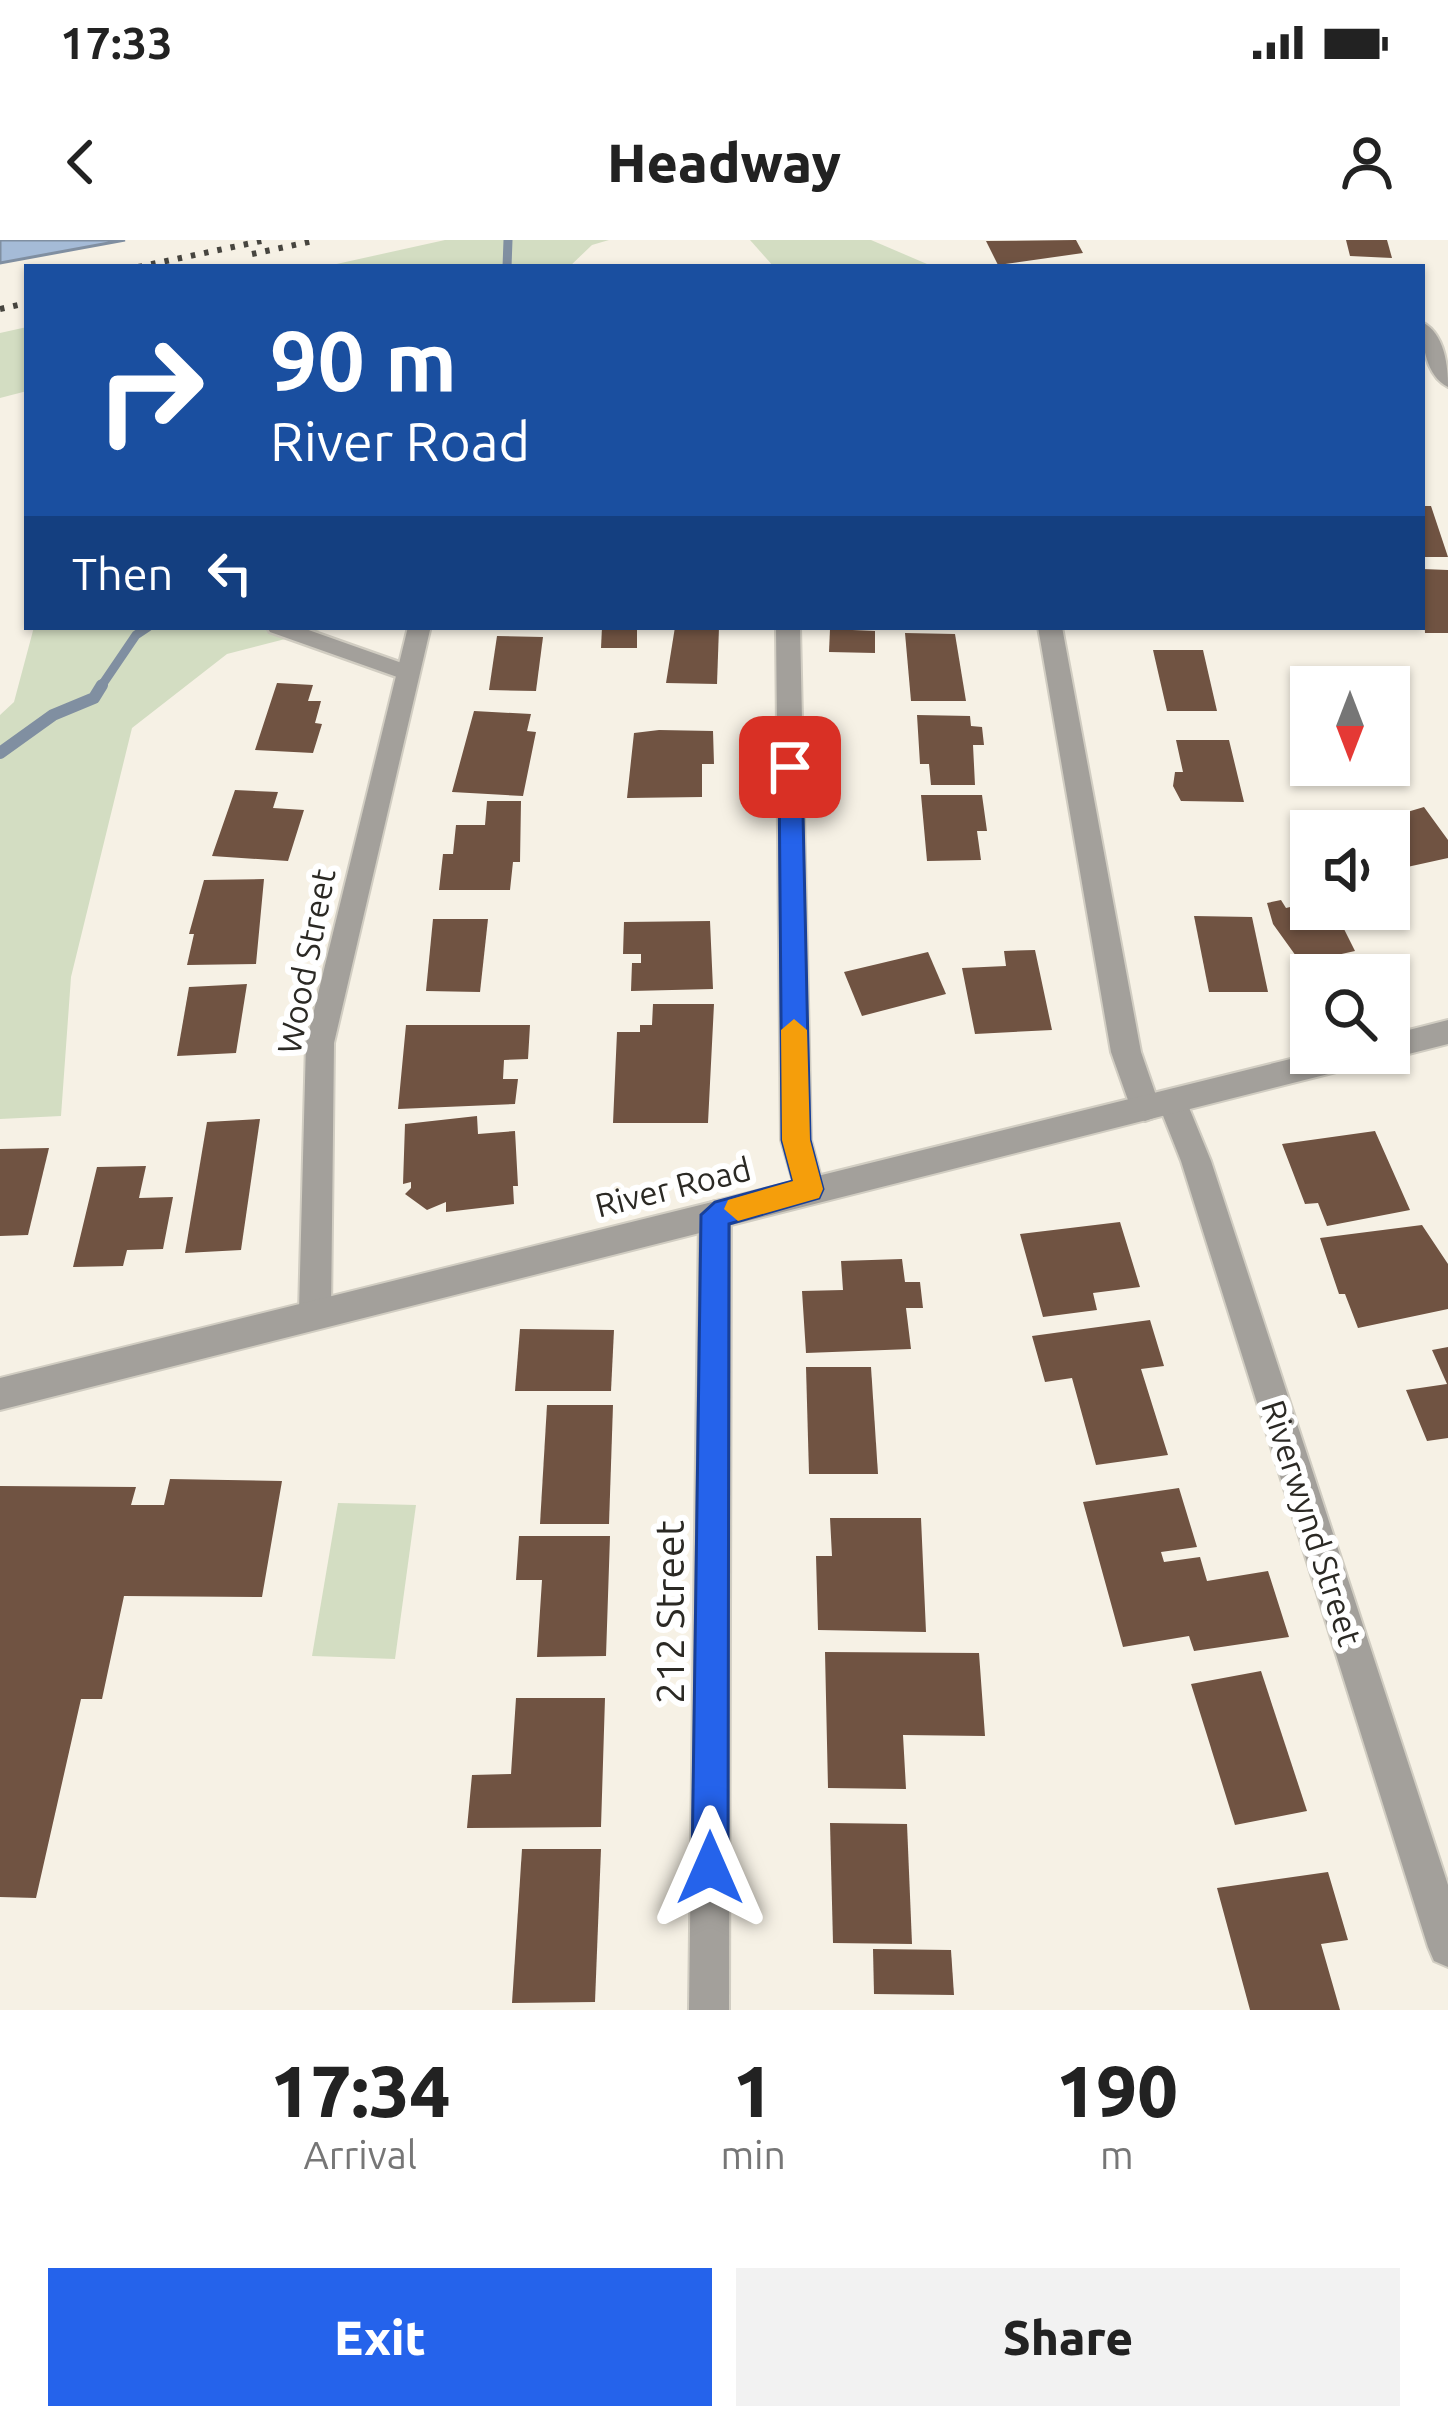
<!DOCTYPE html>
<html lang="en">
<head>
<meta charset="utf-8">
<style>
	:root { --surface:#fff; --page:#f2f2f2; --text:#222; --muted:#767676; --accent:#2563eb }
	body { margin:0; font-family:Ubuntu,sans-serif; background:var(--page); color:var(--text); height:100vh; display:flex; flex-direction:column; font-size:45px; white-space:nowrap }
	* { box-sizing:border-box; margin:0 }
	p { font-size:39px; color:var(--muted) }
	.icon { flex:none; width:66px; height:66px; fill:none; stroke:currentColor; stroke-width:2; stroke-linecap:round; stroke-linejoin:round }
	.map { position:relative; height:1770px; overflow:hidden }
	.details { display:flex; flex-direction:column; background:var(--surface); flex:1 }
	.details>* { flex:none }
	.banner { position:absolute; left:24px; top:24px; width:1401px; height:366px; border-radius:0px; box-shadow:0 3px 9px #0004; background:#1a4fa0; color:#fff; overflow:hidden }
	.needle { width:78px; rotate:180deg }
	.controls { position:absolute; left:1290px; top:426px; display:grid; gap:24px }
	.controls a { display:grid; place-items:center; width:120px; height:120px; border-radius:0px; background:var(--surface); box-shadow:0 3px 9px #0004; font-size:60px }
	.pin { position:absolute; display:grid; place-items:center; width:102px; height:102px; color:#fff; margin:-51px; border-radius:24px; box-shadow:0 6px 18px #0006 }
	.me { position:absolute; width:132px; margin:-66px; rotate:0deg; stroke-linejoin:round; filter:drop-shadow(0 0 9px #0008) }
	.turn { display:flex; align-items:center; gap:42px; height:252px; padding:0 48px; font-size:54px }
	.turn .icon { width:156px; height:156px; stroke-width:2.5 }
	.turn b { display:block; font-size:84px; line-height:102px }
	.then { display:flex; align-items:center; height:114px; padding:0 48px; background:#0003; gap:24px; font-size:45px }
	.eta { display:flex; justify-content:space-evenly; align-items:center; height:204px; text-align:center }
	.eta b { font-size:72px; font-weight:800; line-height:84px }
	.action { display:flex; gap:24px; margin-top:auto; padding:24px 48px }
	.action a { flex:1; height:138px; border-radius:0px; background:var(--accent); color:#fff; font-size:48px; font-weight:800; line-height:138px; text-align:center }
	.action a+a { background:var(--page); color:var(--text) }
	.status { display:flex; justify-content:space-between; align-items:center; height:84px; padding:0 60px; background:var(--surface); direction:ltr }
	.status svg { height:33px; fill:currentColor }
	header { display:flex; justify-content:space-between; align-items:center; height:156px; padding:0 48px; background:var(--surface); font-size:54px; font-weight:800 }
	.map>svg:first-child { display:block }
	.green { fill:#d3ddc2 }
	.water { fill:#a5bbd7; stroke:#808fa1; stroke-width:3 }
	.lines { fill:none; stroke-linecap:round; stroke-linejoin:round }
	.stream-far1 { stroke:#808fa1; stroke-width:9 }
	.stream { stroke:#808fa1; stroke-width:12 }
	.building { fill:#705342 }
	.service-casing { stroke:#d1cdc2; stroke-width:5 }
	.minor-casing { stroke:#d1cdc2; stroke-width:4 }
	.tertiary-casing { stroke:#d1cdc2; stroke-width:4 }
	.service { fill:#a3a09b; fill-rule:evenodd }
	.minor { fill:#a3a09b; fill-rule:evenodd }
	.tertiary { fill:#a3a09b; fill-rule:evenodd }
	.rail { stroke:#47453f; stroke-width:6; stroke-dasharray:4.5 9; stroke-linecap:butt }
	.route { fill:#2563eb; stroke:#184099; stroke-width:3 }
	.slow { fill:#f59e0b }
	.labels { text-anchor:middle; stroke-width:12; stroke-linejoin:round; paint-order:stroke }
	.street-label { font-size:33px; fill:#2b2924; stroke:#fff }
	.near-street-label { font-size:39px; fill:#2b2924; stroke:#fff }
</style>
</head>
<body>
<div class="status"><b>17:33</b><svg viewBox="0 0 49 12"><path d="M0 12V9h3v3zM5 12V6h3v6zM10 12V3h3v9zM15 12V0h3v12zM26 1h20v11H26zM47 4h2v5h-2z"/></svg></div>
<header><svg class="icon" aria-label="back" viewBox="0 0 24 24"><path d="M15 5l-7 7 7 7"/></svg>Headway<svg class="icon" aria-label="person" viewBox="0 0 24 24"><circle cx="12" cy="8" r="4"/><path d="M4 21q1-7 8-7t8 7"/></svg></header>
<div class="map">
<svg width="1448" height="1770" viewBox="0 0 1448 1770">
	<rect width="100%" height="100%" fill="#f6f1e5"/>
	<!-- green -->
	<g class="green">
		<polygon points="445,0 609,0 592,5 569,27 323,27"/>
		<polygon points="750,0 871,0 934,27 774,27"/>
		<polygon points="27,87 27,151 0,158 0,93"/>
		<polygon points="34,387 332,387 227,414 132,488 71,737 61,876 0,879 0,475 14,462"/>
		<polygon points="338,1263 416,1265 395,1419 312,1416"/>
	</g>
	<!-- water -->
	<polygon class="water" points="0,0 125,0 0,23"/>
	<g class="lines">
		<!-- stream-far1 -->
		<g class="stream-far1">
			<polyline points="507,27 508,0"/>
			<polyline points="100,448 136,395 148,387"/>
		</g>
		<!-- stream -->
		<polyline class="stream" points="0,513 53,475 94,458 102,445"/>
	</g>
	<!-- building -->
	<g class="building">
		<polygon points="1076,0 1083,13 998,25 986,1"/>
		<polygon points="1346,0 1387,0 1392,18 1350,16"/>
		<polygon points="1422,266 1431,266 1448,317 1422,317"/>
		<polygon points="1422,329 1448,330 1448,393 1425,393"/>
		<polygon points="602,387 637,387 637,408 601,408"/>
		<polygon points="675,387 719,387 717,444 666,443"/>
		<polygon points="830,389 875,391 875,413 829,412"/>
		<polygon points="905,393 955,394 966,461 911,461"/>
		<polygon points="497,396 543,397 536,451 489,450"/>
		<polygon points="1153,410 1203,410 1217,471 1167,471"/>
		<polygon points="277,443 313,445 308,461 321,461 315,483 322,484 313,513 255,510"/>
		<polygon points="474,471 531,474 527,491 536,492 523,556 452,552"/>
		<polygon points="917,475 970,476 971,486 982,487 984,505 973,505 975,545 931,545 929,524 920,524"/>
		<polygon points="659,490 713,491 714,524 702,524 702,557 627,558 634,493"/>
		<polygon points="1176,500 1229,500 1244,562 1181,561 1173,546 1175,532 1183,532"/>
		<polygon points="235,550 278,552 273,568 304,570 288,621 212,616"/>
		<polygon points="921,555 982,555 987,591 977,591 981,620 927,621"/>
		<polygon points="487,561 521,561 520,622 513,622 510,650 439,650 443,614 453,614 456,585 485,585"/>
		<polygon points="1424,567 1448,600 1448,618 1389,631 1389,591 1343,591"/>
		<polygon points="264,639 256,724 187,725 194,694 189,694 204,640"/>
		<polygon points="1281,660 1286,668 1311,662 1311,669 1334,669 1355,711 1301,723 1273,684 1267,663"/>
		<polygon points="1194,676 1252,677 1268,752 1209,752"/>
		<polygon points="433,679 488,679 480,752 426,751"/>
		<polygon points="710,681 713,749 631,751 632,723 641,723 641,714 623,714 624,682"/>
		<polygon points="1035,710 1052,790 975,794 962,728 1006,726 1004,711"/>
		<polygon points="928,712 946,754 862,776 844,732"/>
		<polygon points="247,744 236,813 177,816 189,747"/>
		<polygon points="653,764 714,764 708,883 613,883 617,792 640,792 640,785 652,785"/>
		<polygon points="406,785 530,785 528,819 504,820 503,839 518,839 515,864 398,869"/>
		<polygon points="477,876 478,894 515,891 518,946 513,946 514,964 446,972 446,962 427,970 405,954 411,948 411,942 403,944 405,884"/>
		<polygon points="260,879 241,1010 185,1013 207,882"/>
		<polygon points="1375,891 1410,970 1327,986 1318,963 1305,964 1282,904"/>
		<polygon points="49,908 28,995 0,996 0,909"/>
		<polygon points="146,926 139,958 173,957 163,1009 127,1010 123,1026 73,1027 97,927"/>
		<polygon points="1120,982 1140,1047 1093,1053 1097,1070 1043,1077 1020,994"/>
		<polygon points="1422,985 1448,1024 1448,1069 1358,1088 1345,1054 1339,1054 1320,998"/>
		<polygon points="902,1019 905,1042 920,1042 923,1068 906,1068 911,1109 806,1113 802,1051 843,1050 841,1021"/>
		<polygon points="1150,1080 1164,1126 1141,1129 1168,1215 1096,1225 1072,1138 1045,1142 1032,1096"/>
		<polygon points="520,1089 614,1090 611,1151 515,1151"/>
		<polygon points="1448,1107 1448,1198 1427,1201 1406,1150 1447,1144 1432,1110"/>
		<polygon points="806,1127 871,1127 878,1234 809,1234"/>
		<polygon points="547,1165 613,1165 609,1284 540,1284"/>
		<polygon points="170,1239 282,1241 262,1357 124,1356 102,1459 81,1459 36,1658 0,1657 0,1246 136,1247 131,1265 164,1265"/>
		<polygon points="1179,1248 1197,1307 1161,1312 1164,1322 1200,1317 1207,1341 1268,1331 1289,1397 1194,1411 1189,1396 1123,1407 1083,1262"/>
		<polygon points="830,1278 921,1278 926,1392 818,1390 816,1316 832,1316"/>
		<polygon points="519,1296 610,1296 606,1416 537,1417 542,1340 516,1340"/>
		<polygon points="825,1412 979,1413 985,1496 903,1495 906,1549 828,1548"/>
		<polygon points="1261,1431 1307,1571 1235,1585 1191,1444"/>
		<polygon points="516,1458 605,1458 601,1587 467,1588 472,1535 511,1534"/>
		<polygon points="830,1583 907,1584 912,1704 833,1703"/>
		<polygon points="522,1609 601,1609 595,1762 512,1763"/>
		<polygon points="1328,1632 1348,1700 1321,1704 1340,1770 1250,1770 1217,1648"/>
		<polygon points="873,1709 951,1710 954,1755 874,1754"/>
	</g>
	<g class="lines">
		<defs>
			<polygon id="service" points="267,387 300,387 416,428 419,433 408,441 400,438 270,392"/>
			<g id="minor">
				<path d="M1422 82C1444 93 1448 124 1448 147 1426 136 1422 105 1422 82Z"/>
				<polygon points="408,387 430,390 334,803 331,1072 326,1083 315,1087 304,1083 299,1072 306,803"/>
				<polygon points="776,387 800,387 811,900 824,949 820,959 809,963 798,959 781,900"/>
				<polygon points="1038,387 1062,387 1141,812 1158,861 1161,853 1183,853 1211,921 1448,1645 1448,1727 1434,1721 1428,1707 1181,921 1160,868 1156,877 1145,881 1134,877 1111,812"/>
				<polygon points="715,961 726,965 731,975 729,1770 689,1770 699,975 704,965"/>
			</g>
			<polygon id="tertiary" points="1448,780 1448,804 1389,819 1378,814 1364,825 0,1170 0,1138 1315,813 1389,813 1389,795"/>
		</defs>
		<!-- service casing -->
		<use href="#service" class="service-casing"/>
		<!-- minor casing -->
		<use href="#minor" class="minor-casing"/>
		<!-- tertiary casing -->
		<use href="#tertiary" class="tertiary-casing"/>
		<!-- service -->
		<use href="#service" class="service"/>
		<!-- minor -->
		<use href="#minor" class="minor"/>
		<!-- tertiary -->
		<use href="#tertiary" class="tertiary"/>
		<!-- rail -->
		<g class="rail">
			<polyline points="252,14 318,0"/>
			<polyline points="138,27 266,0"/>
			<polyline points="0,69 27,63"/>
		</g>
	</g>
	<!-- route -->
	<polygon class="route" points="790,518 802,527 810,900 823,949 819,958 729,984 728,1628 722,1640 710,1646 697,1640 692,1628 701,975 715,962 793,941 782,900 779,527"/>
	<!-- slow -->
	<polygon class="slow" points="794,779 807,790 810,900 823,949 819,958 738,981 724,969 728,960 793,941 782,900 781,790"/>
	<g class="labels">
		<!-- street labels -->
		<g class="street-label">
			<text transform="translate(306 721) rotate(-79)" y="12">Wood Street</text>
			<text transform="translate(673 947) rotate(-14)" y="12">River Road</text>
			<text transform="translate(1312 1283) rotate(72)" y="12">Riverwynd Street</text>
		</g>
		<!-- near-street labels -->
		<g class="near-street-label">
			<text transform="translate(670 1372) rotate(-90)" y="14">212 Street</text>
		</g>
	</g>
</svg>
<div class="controls">
<a><svg class="needle" viewBox="-14 -14 28 28"><path d="M0-13l5 13h-10z" fill="#e53935"/><path d="M0 13l5-13h-10z" fill="#767676"/></svg></a>
<a><svg class="icon" aria-label="sound" viewBox="0 0 24 24"><path d="M4 9h4l5-4v14l-5-4H4zM17 9q2 3 0 6"/></svg></a>
<a><svg class="icon" aria-label="search" viewBox="0 0 24 24"><circle cx="10" cy="10" r="6"/><path d="M15 15l6 6"/></svg></a>
</div>
<div class="pin" style="left:790px;top:527px;background:#d93025"><svg class="icon" aria-label="arrive" viewBox="0 0 24 24"><path d="M6 21V4h12l-3 4 3 4H6"/></svg></div>
<svg class="me" style="left:710px;top:1628px" viewBox="-20 -20 40 40"><path d="M0-17L14 15 0 8-14 15z" fill="#2563eb" stroke="#fff" stroke-width="4"/></svg>
<div class="banner">
<div class="turn"><svg class="icon" aria-label="right" viewBox="0 0 24 24"><path d="M7 20v-9h11M14 6l5 5-5 5"/></svg><div><b>90 m</b>River Road</div></div>
<div class="then">Then<svg class="icon" aria-label="left" viewBox="0 0 24 24"><path d="M17 20v-9H6M10 6l-5 5 5 5"/></svg></div>
</div>
</div>
<section class="details">
<div class="eta">
<div><b>17:34</b><p>Arrival</p></div>
<div><b>1</b><p>min</p></div>
<div><b>190</b><p>m</p></div>
</div>
<div class="action"><a>Exit</a><a>Share</a></div>
</section>
</body>
</html>
